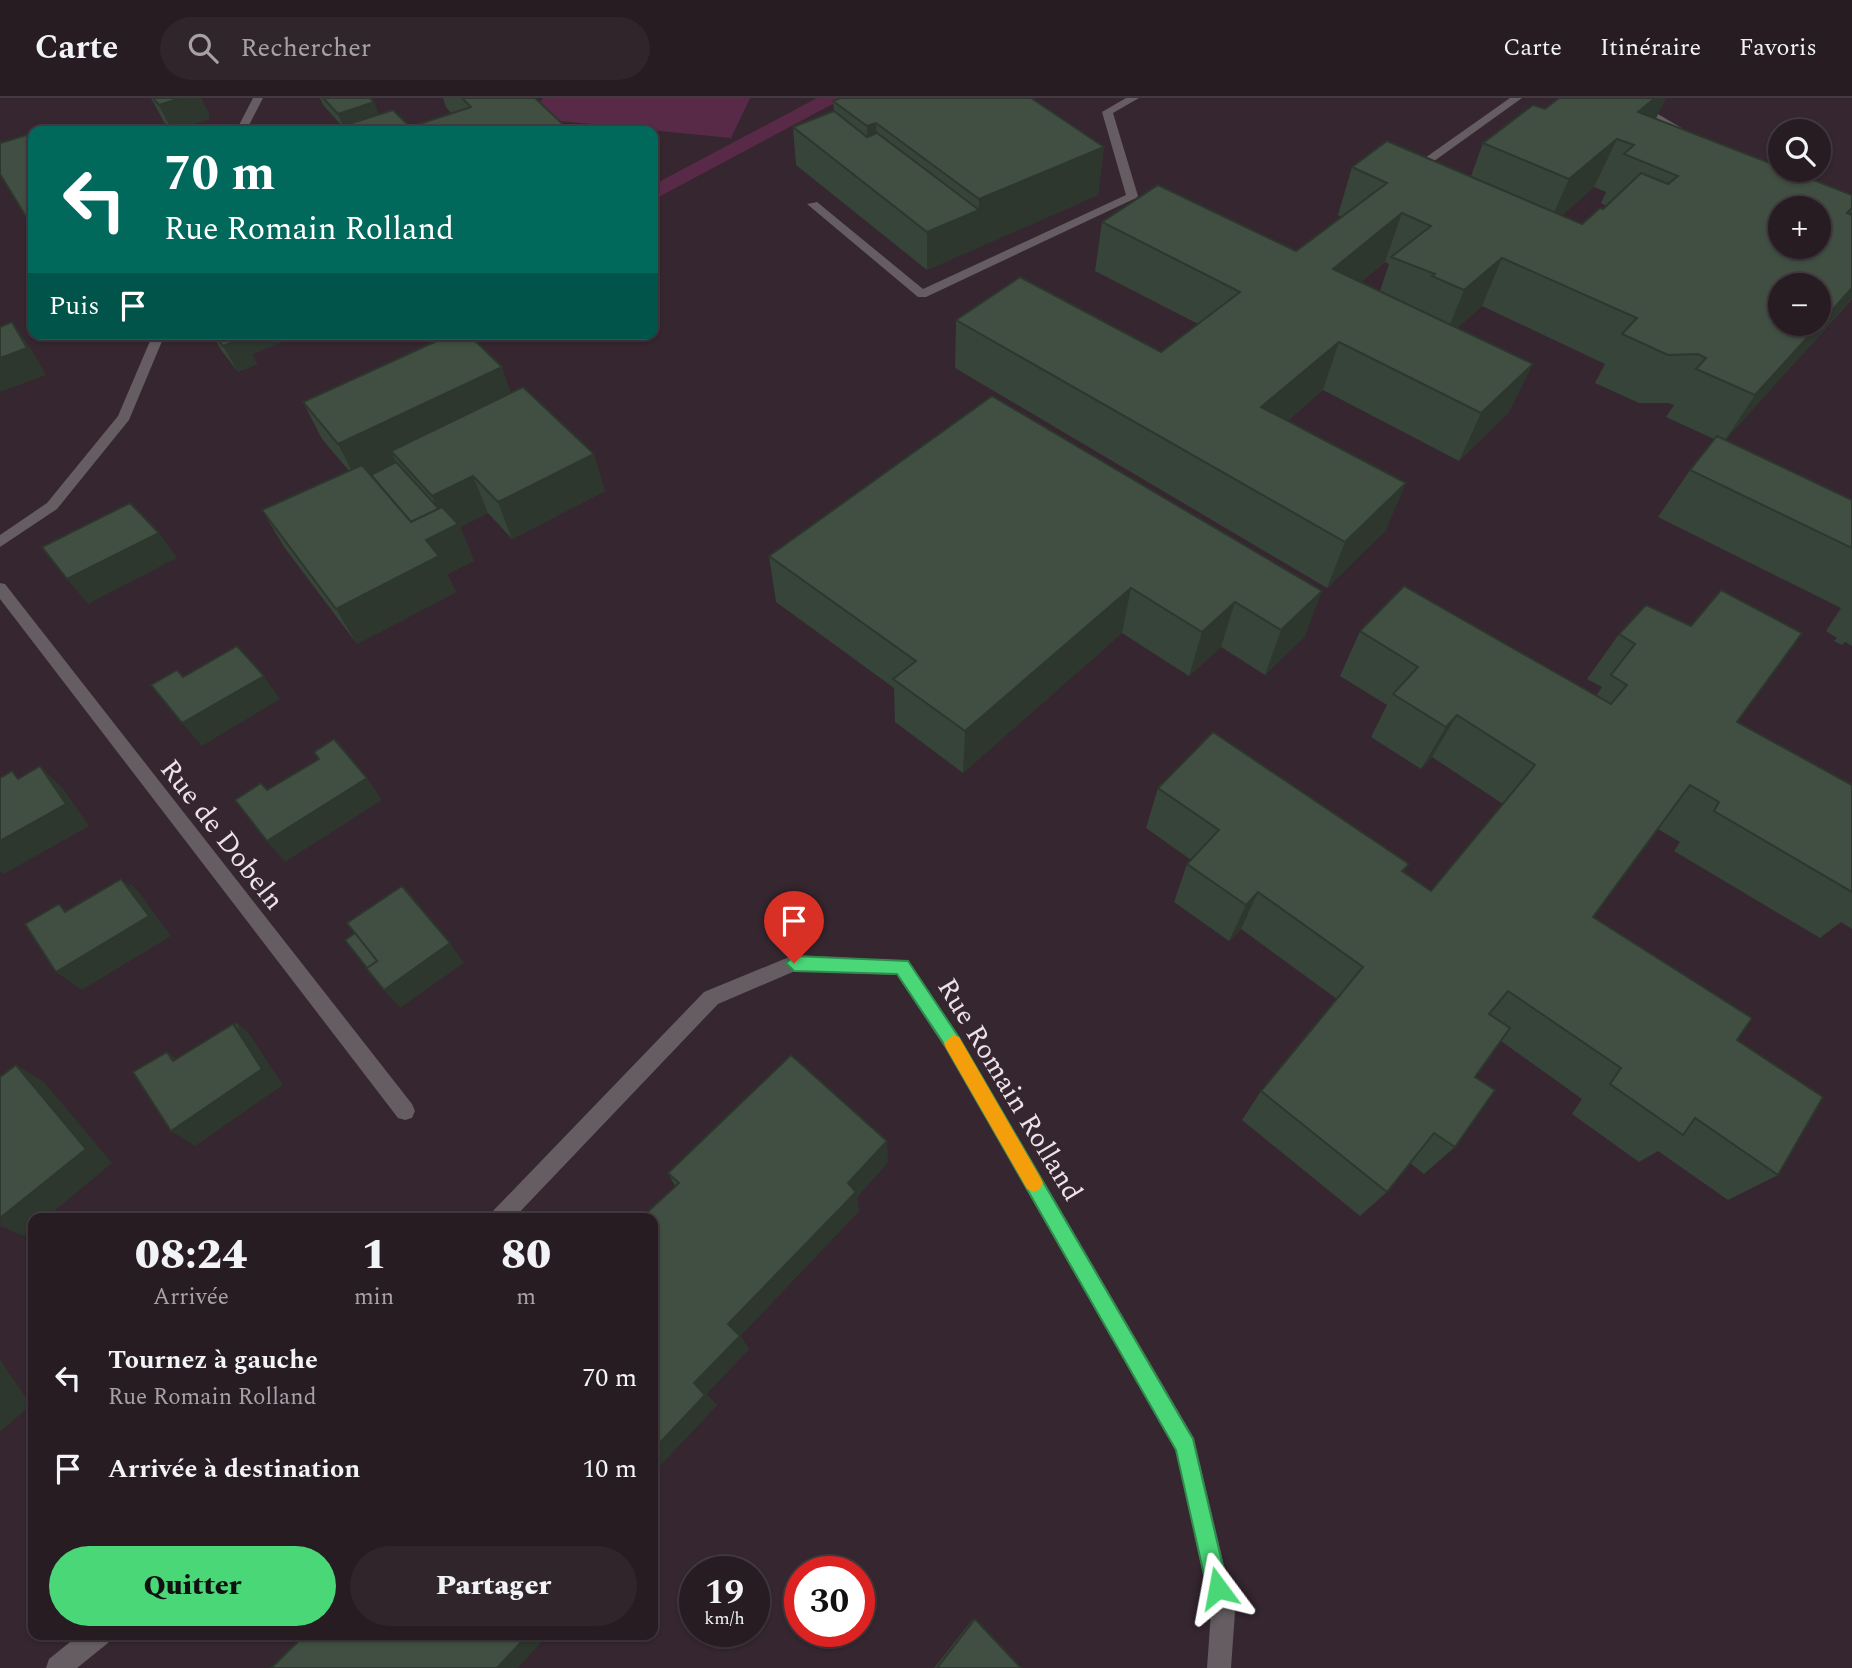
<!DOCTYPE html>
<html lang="fr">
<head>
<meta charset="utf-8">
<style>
	:root { --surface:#281c23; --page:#30252b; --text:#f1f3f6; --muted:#a5a1a6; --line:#443a41; --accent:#4ad778 }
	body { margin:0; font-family:Spectral,serif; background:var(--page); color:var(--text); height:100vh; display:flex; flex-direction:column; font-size:26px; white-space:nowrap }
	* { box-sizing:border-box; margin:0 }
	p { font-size:23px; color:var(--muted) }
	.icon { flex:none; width:38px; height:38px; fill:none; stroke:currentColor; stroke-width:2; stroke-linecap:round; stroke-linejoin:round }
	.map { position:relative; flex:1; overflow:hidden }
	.details { position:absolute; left:28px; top:1115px; width:630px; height:427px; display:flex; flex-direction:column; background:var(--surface); border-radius:14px; box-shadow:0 2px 5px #0004,0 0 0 2px var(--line) }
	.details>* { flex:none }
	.banner { position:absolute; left:28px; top:28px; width:630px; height:214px; border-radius:14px; box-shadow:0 2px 5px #0004,0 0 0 2px var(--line); background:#00695c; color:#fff; overflow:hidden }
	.controls { position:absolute; left:1768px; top:21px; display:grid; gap:14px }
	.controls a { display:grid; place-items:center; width:63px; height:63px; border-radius:50%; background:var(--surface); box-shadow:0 2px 5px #0004,0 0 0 2px var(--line); font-size:35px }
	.speed { position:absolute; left:679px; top:1458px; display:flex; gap:14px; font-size:35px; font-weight:700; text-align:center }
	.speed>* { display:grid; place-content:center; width:91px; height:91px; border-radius:50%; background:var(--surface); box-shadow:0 2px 5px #0004,0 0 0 2px var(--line); line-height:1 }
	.speed small { font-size:18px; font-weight:400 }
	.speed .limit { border:10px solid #d22; background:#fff; color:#111 }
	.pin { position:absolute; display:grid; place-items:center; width:60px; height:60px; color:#fff; margin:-72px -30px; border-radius:50% 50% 50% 0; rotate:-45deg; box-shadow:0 0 7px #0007 }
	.pin .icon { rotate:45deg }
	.me { position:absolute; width:77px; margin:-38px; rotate:347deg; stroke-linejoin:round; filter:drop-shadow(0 0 5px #0008) }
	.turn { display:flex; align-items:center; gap:24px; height:147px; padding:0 21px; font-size:32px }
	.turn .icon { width:91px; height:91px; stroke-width:2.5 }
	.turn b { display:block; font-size:49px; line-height:60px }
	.then { display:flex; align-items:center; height:66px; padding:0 21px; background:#0003; gap:14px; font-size:26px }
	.eta { display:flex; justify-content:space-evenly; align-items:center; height:119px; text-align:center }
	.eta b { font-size:42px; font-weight:800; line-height:49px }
	.button { display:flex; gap:14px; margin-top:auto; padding:14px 21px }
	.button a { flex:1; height:80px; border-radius:42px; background:var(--accent); color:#111; font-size:28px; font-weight:800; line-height:80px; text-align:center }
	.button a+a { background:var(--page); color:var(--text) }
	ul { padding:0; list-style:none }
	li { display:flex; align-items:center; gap:21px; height:91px; padding:0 21px }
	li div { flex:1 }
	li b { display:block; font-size:26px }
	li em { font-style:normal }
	header { display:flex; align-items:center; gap:42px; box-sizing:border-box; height:98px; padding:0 35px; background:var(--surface); border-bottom:2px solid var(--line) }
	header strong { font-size:33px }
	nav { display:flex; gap:38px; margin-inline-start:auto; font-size:24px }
	.search { width:490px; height:63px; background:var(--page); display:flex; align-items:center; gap:18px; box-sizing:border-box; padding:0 24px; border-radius:38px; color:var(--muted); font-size:26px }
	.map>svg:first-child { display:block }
	.green { fill:#592a47 }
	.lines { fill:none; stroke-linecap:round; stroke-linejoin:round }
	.minor { fill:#655d62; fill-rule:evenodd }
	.wall { fill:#374439; fill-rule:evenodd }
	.shaded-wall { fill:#2d372e }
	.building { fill:#404f42; stroke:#2d372e; stroke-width:2; fill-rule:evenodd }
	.route { fill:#4ad778; stroke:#308c4e; stroke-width:2 }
	.slow { fill:#f59e0b }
	.labels { text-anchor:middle; stroke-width:5; stroke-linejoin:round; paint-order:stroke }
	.street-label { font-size:28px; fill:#ece2e7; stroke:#35262f }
</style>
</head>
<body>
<header>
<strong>Carte</strong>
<div class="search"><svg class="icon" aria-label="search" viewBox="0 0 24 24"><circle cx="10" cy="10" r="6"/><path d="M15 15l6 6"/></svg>Rechercher</div>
<nav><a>Carte</a><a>Itinéraire</a><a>Favoris</a></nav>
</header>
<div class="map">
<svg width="1852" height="1570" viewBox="0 0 1852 1570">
	<rect width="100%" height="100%" fill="#35262f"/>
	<!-- green -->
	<g class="green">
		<polygon points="543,0 750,0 731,40 530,20"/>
		<polygon points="817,0 844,0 653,102 653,87"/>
	</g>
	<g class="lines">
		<!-- minor -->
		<g class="minor">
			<polygon points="253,0 263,0 246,33 236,33"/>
			<polygon points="1126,0 1139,0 1113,15 1138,98 1136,100 926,199 918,199 807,106 817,104 923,191 1126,97 1102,14"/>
			<polygon points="1510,0 1522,0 1423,71 1415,71 1415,67"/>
			<polygon points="1618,0 1631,0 1695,38 1686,40"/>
			<polygon points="153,236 165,236 129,322 57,411 0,449 0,437 47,405 118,318"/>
			<polygon points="0,485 5,486 412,1006 415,1013 412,1020 405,1022 398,1020 0,501"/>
			<polygon points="794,857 908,863 959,938 1194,1340 1235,1514 1231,1570 1207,1570 1211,1514 1176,1352 945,950 897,877 795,873 718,906 514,1120 490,1120 493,1113 704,894"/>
			<polygon points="80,1536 111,1536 108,1545 77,1570 46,1570 49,1561"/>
		</g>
	</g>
	<!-- wall -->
	<g class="wall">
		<polygon points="151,0 201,0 209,16 209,21 172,33 164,24"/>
		<polygon points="320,0 370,0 374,4 378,16 410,29 451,15 446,9 443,0 535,0 570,33 334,33 333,31 342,28 323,7"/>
		<polygon points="841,0 1034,0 1034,2 1104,49 1098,97 927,172 796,67 793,29 834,13 833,3"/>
		<path d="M1545 11 1655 21 1852 97V114L1850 116 1852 117V201L1725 342 1852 402V548L1845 544 1842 547 1834 543 1837 540 1826 533 1841 510 1658 419 1690 372 1714 341 1666 319 1674 307 1668 305H1639L1595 285 1605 266 1482 208 1457 230 1509 314 1459 363 1323 292 1287 323 1386 432 1327 490 955 270 956 222 1161 254 1198 226 1095 173 1102 124 1296 153 1341 119 1338 117 1352 69 1471 78 1483 45ZM1594 89 1606 94 1601 105 1607 108 1603 111 1582 126 1562 117ZM1385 164 1389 166 1380 193 1361 184Z"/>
		<polygon points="212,236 298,236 298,237 252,256 257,266 238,274 221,252"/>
		<polygon points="511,295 605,393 512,441 488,415 460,429 474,463 447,476 456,494 357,546 284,449 262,412 349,373 322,341 303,304"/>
		<polygon points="992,298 1305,538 1265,577 1221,549 1189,578 1122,535 963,675 895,624 894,590 776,504 769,458"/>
		<polygon points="1646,507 1737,624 1852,687 1852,831 1841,824 1820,840 1674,753 1680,744 1658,731 1593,819 1737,942 1778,1077 1728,1102 1658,1053 1639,1064 1572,1016 1582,1001 1501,943 1475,979 1455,1049 1424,1076 1410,1065 1387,1094 1360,1118 1242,1022 1261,993 1337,901 1241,831 1229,843 1174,804 1187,766 1191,762 1146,730 1158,690 1409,766 1403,774 1431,793 1503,706 1432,659 1421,671 1371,639 1387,607 1340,578 1360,533 1596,598 1602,589 1587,581 1619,536"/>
		<polygon points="888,1064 857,1099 859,1113 740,1238 749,1251 706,1296 717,1307 653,1375 653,1120 675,1088 668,1075"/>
		<polygon points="973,1521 975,1521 1021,1570 934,1570"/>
	</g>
	<!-- shaded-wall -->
	<g class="shaded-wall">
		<polygon points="180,0 201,0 209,16 209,21 172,33 159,7"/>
		<polygon points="1655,0 1666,0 1650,33 1638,14"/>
		<polygon points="374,4 379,18 343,29 338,16"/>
		<polygon points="876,25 878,73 869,77 867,28"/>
		<polygon points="1617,41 1594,89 1547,130 1569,81"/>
		<polygon points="1104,49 1098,97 978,150 979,101"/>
		<polygon points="979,112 978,150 927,172 927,134"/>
		<polygon points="1402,115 1385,164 1319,219 1333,171"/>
		<polygon points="1502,160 1482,208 1444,241 1464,192"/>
		<polygon points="1852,190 1852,200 1723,345 1755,297"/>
		<polygon points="12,224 31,251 46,277 0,294 0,260"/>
		<polygon points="240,236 298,236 298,237 252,256 257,266 238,274 223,248"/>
		<polygon points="1339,244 1323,292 1247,356 1261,309"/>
		<polygon points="1533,266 1509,314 1459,363 1481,315"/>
		<polygon points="502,269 515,307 391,353 396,364 357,383 338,346"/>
		<polygon points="594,356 605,393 512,441 498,404"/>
		<polygon points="473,378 488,415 460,429 474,463 447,476 456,494 357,546 336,511 443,423 432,398"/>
		<polygon points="1406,385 1386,432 1327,490 1345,444"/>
		<polygon points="159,435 177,460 88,506 67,481"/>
		<polygon points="1131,490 1122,535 963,675 965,633"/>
		<polygon points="1322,493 1305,538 1265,577 1281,532"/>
		<polygon points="1235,504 1221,549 1189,578 1202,534"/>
		<polygon points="264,578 280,601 202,648 182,625"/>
		<polygon points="1457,617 1432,659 1421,671 1446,629"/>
		<polygon points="40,668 63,691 89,728 4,776 0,773 0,743"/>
		<polygon points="367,680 382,702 285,764 267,743"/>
		<polygon points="121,781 132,791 127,783 138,793 171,838 82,892 56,874 65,814 59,806 79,823"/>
		<polygon points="1258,794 1241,831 1229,843 1246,807"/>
		<polygon points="450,845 464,865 400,910 384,892"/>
		<polygon points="237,925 248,934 283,987 195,1048 171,1033 173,963 167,954 188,969 233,926 243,935"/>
		<polygon points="16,967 44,984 112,1065 46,1120 33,1120 33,1131 24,1138 0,1128"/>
		<polygon points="887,1043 888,1064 857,1099 859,1113 740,1238 749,1251 706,1296 717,1307 653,1375 653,1352 694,1285 728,1226 848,1085"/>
		<polygon points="0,1262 31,1307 0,1334"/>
		<polygon points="520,1536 544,1536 546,1539 518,1570 497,1570"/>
	</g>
	<!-- building -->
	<g class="building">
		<polygon points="153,0 180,0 159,7"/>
		<polygon points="323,0 370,0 374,4 338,16"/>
		<polygon points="462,0 535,0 570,33 335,33 333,31 393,12 410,29 471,9"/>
		<polygon points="841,0 1031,0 1104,49 979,101 876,25 867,28 833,3"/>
		<path d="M1559 0H1655L1638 14 1780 69V72H1788L1852 97V110L1847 115 1852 117V190L1755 297 1696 271 1706 260 1698 256 1668 257 1622 236 1637 220 1502 160 1464 192 1432 178 1435 176 1391 159 1431 128 1402 115 1333 171 1533 266 1481 315 1339 244 1261 309 1406 385 1345 444 956 222 1020 179 1161 254 1240 194 1102 124 1158 87 1296 153 1387 85 1352 69 1387 43 1582 126 1600 110 1603 111 1641 75 1668 86 1678 78 1624 56 1634 47 1617 41 1569 81 1483 45 1533 7 1545 11ZM1780 110H1818V149H1780ZM1780 187H1818V226H1780Z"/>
		<polygon points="834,13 867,39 877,35 979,112 927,134 793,29"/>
		<polygon points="33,35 33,130 0,76 0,45"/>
		<polygon points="12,224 27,250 0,260 0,229"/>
		<polygon points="214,236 241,236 243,240 223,248"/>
		<polygon points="452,236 468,236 502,269 338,346 303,304"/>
		<polygon points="523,289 594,356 498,404 473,378 432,398 391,353"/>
		<polygon points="992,298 1322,493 1281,532 1235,504 1202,534 1131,490 965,633 893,581 916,563 769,458"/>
		<polygon points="1717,338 1852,402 1852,450 1690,372"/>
		<polygon points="396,364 439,411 411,424 371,377"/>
		<polygon points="362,367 411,424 442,409 458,426 426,442 439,458 336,511 262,412"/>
		<polygon points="130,405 159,435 67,481 42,449"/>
		<polygon points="1404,488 1611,606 1627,587 1611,577 1635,546 1619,536 1646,507 1691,528 1721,492 1802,535 1737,624 1852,687 1852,794 1714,713 1719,704 1690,687 1593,819 1752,920 1737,942 1823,999 1778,1077 1695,1020 1683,1037 1610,986 1621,970 1508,893 1489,916 1510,930 1475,979 1495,992 1455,1049 1434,1035 1387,1094 1261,993 1363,869 1258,794 1246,807 1187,766 1219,732 1158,690 1213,634 1409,766 1402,773 1431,793 1535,667 1457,617 1446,629 1393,596 1418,569 1360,533"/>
		<polygon points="237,548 264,578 182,625 151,587 177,572 183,579"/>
		<polygon points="334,641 367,680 267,743 235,702 261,685 267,692 319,661 314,654"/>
		<polygon points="40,668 66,706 0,743 0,680 12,673 18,681"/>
		<polygon points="121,781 149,818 56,874 25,826 59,806 65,814"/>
		<polygon points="402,788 450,845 384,892 366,870 377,863 347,825"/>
		<polygon points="355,835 377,863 367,870 345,842"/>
		<polygon points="237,925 243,935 234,927"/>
		<polygon points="233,926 262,971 171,1033 133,974 167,954 173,963"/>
		<polygon points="791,957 887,1043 848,1085 856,1094 728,1226 740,1238 694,1285 705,1297 653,1352 653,1120 641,1120 679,1085 668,1075"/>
		<polygon points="16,967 86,1051 0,1120 0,979"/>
		<polygon points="975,1521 1021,1570 937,1570"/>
		<polygon points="306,1536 520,1536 524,1541 497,1570 271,1570"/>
	</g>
	<!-- route -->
	<polygon class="route" points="794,858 908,863 958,938 1193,1341 1228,1490 1225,1498 1218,1501 1210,1498 1207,1490 1176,1352 946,949 897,876 794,873 786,865"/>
	<!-- slow -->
	<polygon class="slow" points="953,937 959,939 1040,1079 1043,1085 1040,1091 1034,1094 1027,1091 946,950 944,945"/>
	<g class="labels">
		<!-- street labels -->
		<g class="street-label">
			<text transform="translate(223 736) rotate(52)" y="10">Rue de Dobeln</text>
			<text transform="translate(1011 991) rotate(59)" y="10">Rue Romain Rolland</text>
		</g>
	</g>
</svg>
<div class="controls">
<a><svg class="icon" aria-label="search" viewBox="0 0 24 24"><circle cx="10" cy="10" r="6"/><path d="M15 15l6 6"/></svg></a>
<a>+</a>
<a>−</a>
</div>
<div class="speed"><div>19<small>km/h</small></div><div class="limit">30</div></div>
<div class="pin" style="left:794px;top:865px;background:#d93025"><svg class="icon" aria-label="arrive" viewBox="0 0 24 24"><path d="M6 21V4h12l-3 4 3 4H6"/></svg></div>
<svg class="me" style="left:1218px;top:1490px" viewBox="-20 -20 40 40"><path d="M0-17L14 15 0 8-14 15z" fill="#4ad778" stroke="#fff" stroke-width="4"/></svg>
<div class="banner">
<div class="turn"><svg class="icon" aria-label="left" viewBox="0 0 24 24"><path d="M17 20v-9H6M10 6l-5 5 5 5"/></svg><div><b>70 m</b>Rue Romain Rolland</div></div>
<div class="then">Puis<svg class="icon" aria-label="arrive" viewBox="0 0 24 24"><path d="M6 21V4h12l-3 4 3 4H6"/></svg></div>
</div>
<section class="details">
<div class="eta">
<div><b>08:24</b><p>Arrivée</p></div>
<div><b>1</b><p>min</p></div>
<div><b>80</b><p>m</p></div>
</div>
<ul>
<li><svg class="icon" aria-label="left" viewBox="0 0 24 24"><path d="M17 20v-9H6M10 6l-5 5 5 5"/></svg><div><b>Tournez à gauche</b><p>Rue Romain Rolland</p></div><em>70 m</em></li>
<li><svg class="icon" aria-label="arrive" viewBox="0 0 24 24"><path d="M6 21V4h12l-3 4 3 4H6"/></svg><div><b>Arrivée à destination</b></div><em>10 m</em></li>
</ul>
<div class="button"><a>Quitter</a><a>Partager</a></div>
</section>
</div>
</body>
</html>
